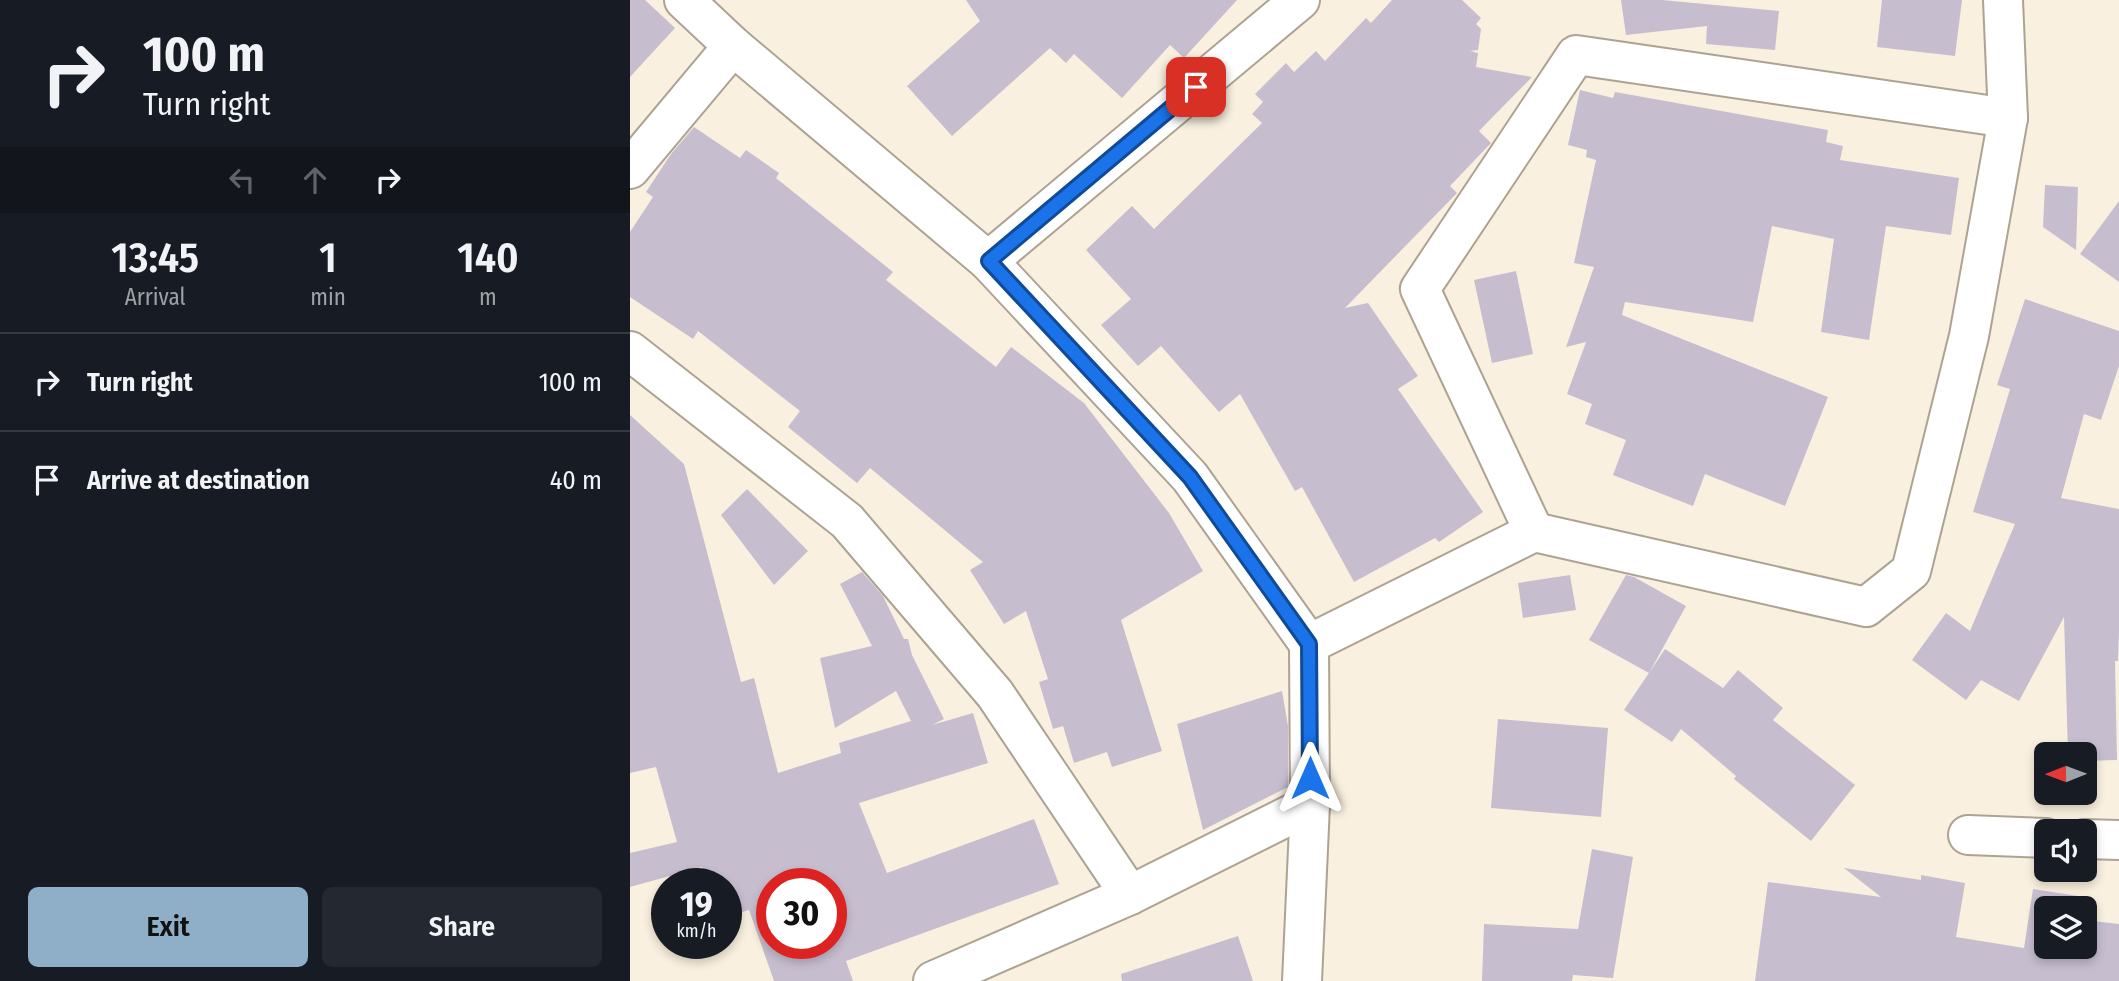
<!DOCTYPE html>
<html lang="en">
<head>
<meta charset="utf-8">
<style>
	:root { --surface:#171b24; --page:#242831; --text:#f1f3f6; --muted:#9ea1a6; --line:#363941; --accent:#8faec7 }
	body { margin:0; font-family:"Fira Sans Condensed",sans-serif; background:var(--page); color:var(--text); height:100vh; display:flex; flex-direction:column; font-size:26px; white-space:nowrap }
	* { box-sizing:border-box; margin:0 }
	p { font-size:23px; color:var(--muted) }
	.icon { flex:none; width:38px; height:38px; fill:none; stroke:currentColor; stroke-width:2; stroke-linecap:round; stroke-linejoin:round }
	.map { position:relative; flex:1; overflow:hidden }
	.side { display:flex; flex-direction:column; background:var(--surface); width:630px }
	.side>* { flex:none }
	.guide { background:#171b24; color:var(--text); overflow:hidden }
	.needle { width:46px; rotate:269deg }
	.fabs { position:absolute; left:1404px; top:742px; display:grid; gap:14px }
	.fabs a { display:grid; place-items:center; width:63px; height:63px; border-radius:10px; background:var(--surface); box-shadow:0 4px 10px #0003; font-size:35px }
	.speed { position:absolute; left:21px; top:868px; display:flex; gap:14px; font-size:35px; font-weight:700; text-align:center }
	.speed>* { display:grid; place-content:center; width:91px; height:91px; border-radius:50%; background:var(--surface); box-shadow:0 4px 10px #0003; line-height:1 }
	.speed small { font-size:18px; font-weight:400 }
	.speed .limit { border:10px solid #d22; background:#fff; color:#111 }
	.pin { position:absolute; display:grid; place-items:center; width:60px; height:60px; color:#fff; margin:-30px; border-radius:14px; box-shadow:0 4px 10px #0006 }
	.me { position:absolute; width:77px; margin:-38px; rotate:0deg; stroke-linejoin:round; filter:drop-shadow(0 0 5px #0008) }
	.turn { display:flex; align-items:center; gap:24px; height:147px; padding:0 28px; font-size:32px }
	.turn .icon { width:91px; height:91px; stroke-width:2.5 }
	.turn b { display:block; font-size:49px; line-height:60px }
	.lanes { display:flex; align-items:center; height:66px; padding:0 28px; background:#0003; justify-content:center; gap:35px; direction:ltr }
	.lanes .off { opacity:.35 }
	.eta { display:flex; justify-content:space-evenly; align-items:center; height:119px; text-align:center }
	.eta b { font-size:42px; font-weight:600; line-height:49px }
	.button { display:flex; gap:14px; margin-top:auto; padding:14px 28px }
	.button a { flex:1; height:80px; border-radius:10px; background:var(--accent); color:#111; font-size:28px; font-weight:600; line-height:80px; text-align:center }
	.button a+a { background:var(--page); color:var(--text) }
	ul { padding:0; list-style:none }
	li { display:flex; align-items:center; gap:21px; height:98px; padding:0 28px; border-top:2px solid var(--line) }
	li div { flex:1 }
	li b { display:block; font-size:26px }
	li em { font-style:normal }
	main { display:flex; flex:1; min-height:0 }
	.map>svg:first-child { display:block }
	.building { fill:#c6becf; fill-rule:evenodd }
	.lines { fill:none; stroke-linecap:round; stroke-linejoin:round }
	.minor-casing { stroke:#aca393; stroke-width:42 }
	.minor { stroke:#fff; stroke-width:38 }
	.route-casing { stroke:#114b97; stroke-width:18 }
	.route { stroke:#1a73e8; stroke-width:12 }
</style>
</head>
<body>
<main>
<section class="side">
<div class="guide">
<div class="turn"><svg class="icon" aria-label="right" viewBox="0 0 24 24"><path d="M7 20v-9h11M14 6l5 5-5 5"/></svg><div><b>100 m</b>Turn right</div></div>
<div class="lanes"><svg class="icon off" aria-label="left" viewBox="0 0 24 24"><path d="M17 20v-9H6M10 6l-5 5 5 5"/></svg><svg class="icon off" aria-label="ahead" viewBox="0 0 24 24"><path d="M12 20V5M6 11l6-6 6 6"/></svg><svg class="icon" aria-label="right" viewBox="0 0 24 24"><path d="M7 20v-9h11M14 6l5 5-5 5"/></svg></div>
</div>
<div class="eta">
<div><b>13:45</b><p>Arrival</p></div>
<div><b>1</b><p>min</p></div>
<div><b>140</b><p>m</p></div>
</div>
<ul>
<li><svg class="icon" aria-label="right" viewBox="0 0 24 24"><path d="M7 20v-9h11M14 6l5 5-5 5"/></svg><div><b>Turn right</b></div><em>100 m</em></li>
<li><svg class="icon" aria-label="arrive" viewBox="0 0 24 24"><path d="M6 21V4h12l-3 4 3 4H6"/></svg><div><b>Arrive at destination</b></div><em>40 m</em></li>
</ul>
<div class="button"><a>Exit</a><a>Share</a></div>
</section>
<div class="map">
<svg width="1489" height="981" viewBox="0 0 1489 981">
	<rect width="100%" height="100%" fill="#faf0df"/>
	<!-- building -->
	<g class="building">
		<polygon points="0,0 15,0 45,28 0,77"/>
		<polygon points="336,0 607,0 554,58 540,45 492,98 444,54 436,63 420,48 322,136 277,86 350,21"/>
		<polygon points="762,0 832,0 851,18 846,24 851,29 848,50 840,51 848,53 846,67 902,77 849,131 861,143 820,186 827,193 715,308 738,303 788,376 768,389 853,512 809,542 805,538 724,582 672,487 665,491 610,394 589,412 531,346 508,366 471,325 501,299 456,250 502,206 524,229 632,123 622,114 633,102 625,94 656,63 664,72 686,51 695,61 736,18 741,23"/>
		<polygon points="991,0 1032,0 1149,11 1145,50 1076,44 1077,26 996,35"/>
		<polygon points="1252,0 1332,0 1325,56 1247,47"/>
		<polygon points="950,90 983,98 985,92 1198,130 1196,142 1213,146 1210,160 1329,178 1321,235 1256,226 1239,340 1191,332 1204,239 1142,226 1123,322 995,302 992,315 1198,397 1155,506 1075,474 1063,506 983,475 996,440 955,424 962,404 937,394 956,342 936,347 964,267 944,263 966,160 956,157 957,150 938,145"/>
		<polygon points="64,127 110,158 116,150 149,173 146,178 263,272 256,280 366,367 381,347 454,403 539,513 573,571 491,620 532,751 482,767 477,752 444,763 433,726 423,729 409,682 418,679 396,611 374,624 340,570 353,562 240,468 227,483 158,427 170,411 68,331 63,339 0,297 0,232 23,197 16,192 41,154"/>
		<polygon points="1415,185 1448,187 1446,250 1413,227"/>
		<polygon points="1489,201 1489,282 1450,254"/>
		<polygon points="886,271 903,354 862,363 844,280"/>
		<polygon points="1395,299 1489,331 1489,366 1471,420 1454,414 1431,498 1489,509 1489,630 1488,661 1485,661 1487,760 1454,761 1454,754 1438,754 1434,617 1389,701 1351,680 1336,700 1282,660 1316,613 1340,631 1385,524 1343,512 1380,389 1367,385"/>
		<path d="M0 415 54 464 111 682 124 678 148 773 211 753 209 743 281 721 266 691 205 728 190 658 242 646 210 584 232 572 253 596 274 639H278L282 655 314 719 302 725 343 713 358 763 229 803 257 873 404 819 429 884 216 961 223 981H144L119 910 96 917V884H78L72 867 0 887V853L47 842 26 767 0 773ZM142 884H201V943H142Z"/>
		<polygon points="117,489 178,551 144,585 91,515"/>
		<polygon points="940,575 946,610 893,618 888,583"/>
		<polygon points="996,575 1004,577 1056,606 1019,673 959,640"/>
		<polygon points="1035,649 1093,688 1108,670 1153,708 1143,720 1225,785 1181,841 1104,779 1106,776 1051,729 1042,742 994,710"/>
		<polygon points="652,691 658,726 658,787 573,830 547,724"/>
		<polygon points="868,719 978,728 971,817 861,808"/>
		<polygon points="962,849 1003,857 983,978 943,975 942,981 852,981 854,924 948,929"/>
		<polygon points="1214,868 1291,880 1291,875 1335,883 1326,937 1394,948 1403,889 1448,896 1447,908 1416,908 1416,947 1454,947 1454,920 1489,924 1489,981 1125,981 1138,882 1251,897"/>
		<polygon points="608,936 623,981 492,981 491,974"/>
	</g>
	<g class="lines">
		<defs>
			<g id="minor">
				<polyline points="54,0 103,46 358,261 560,477 679,644 680,805 672,981"/>
				<polyline points="0,169 103,46"/>
				<polyline points="358,261 670,0"/>
				<polyline points="0,351 217,521 365,694 500,895"/>
				<polyline points="904,532 790,289 946,55 1378,118"/>
				<polyline points="679,644 904,532 1236,607 1281,571 1339,336 1378,118 1373,0"/>
				<polyline points="1338,835 1416,838"/>
				<polyline points="1454,839 1489,840"/>
				<polyline points="303,981 500,895 680,805"/>
			</g>
		</defs>
		<!-- minor casing -->
		<use href="#minor" class="minor-casing"/>
		<!-- minor -->
		<use href="#minor" class="minor"/>
	</g>
	<g class="lines">
		<defs>
			<polyline id="route" points="566,87 359,261 560,477 679,644 680,778"/>
		</defs>
		<!-- route casing -->
		<use href="#route" class="route-casing"/>
		<!-- route -->
		<use href="#route" class="route"/>
	</g>
</svg>
<div class="fabs">
<a><svg class="needle" viewBox="-14 -14 28 28"><path d="M0-13l5 13h-10z" fill="#e53935"/><path d="M0 13l5-13h-10z" fill="#9ea1a6"/></svg></a>
<a><svg class="icon" aria-label="sound" viewBox="0 0 24 24"><path d="M4 9h4l5-4v14l-5-4H4zM17 9q2 3 0 6"/></svg></a>
<a><svg class="icon" aria-label="layers" viewBox="0 0 24 24"><path d="M12 4l9 5-9 5-9-5zM3 14l9 5 9-5"/></svg></a>
</div>
<div class="speed"><div>19<small>km/h</small></div><div class="limit">30</div></div>
<div class="pin" style="left:566px;top:87px;background:#d93025"><svg class="icon" aria-label="arrive" viewBox="0 0 24 24"><path d="M6 21V4h12l-3 4 3 4H6"/></svg></div>
<svg class="me" style="left:680px;top:778px" viewBox="-20 -20 40 40"><path d="M0-17L14 15 0 8-14 15z" fill="#1a73e8" stroke="#fff" stroke-width="4"/></svg>
</div>
</main>
</body>
</html>
